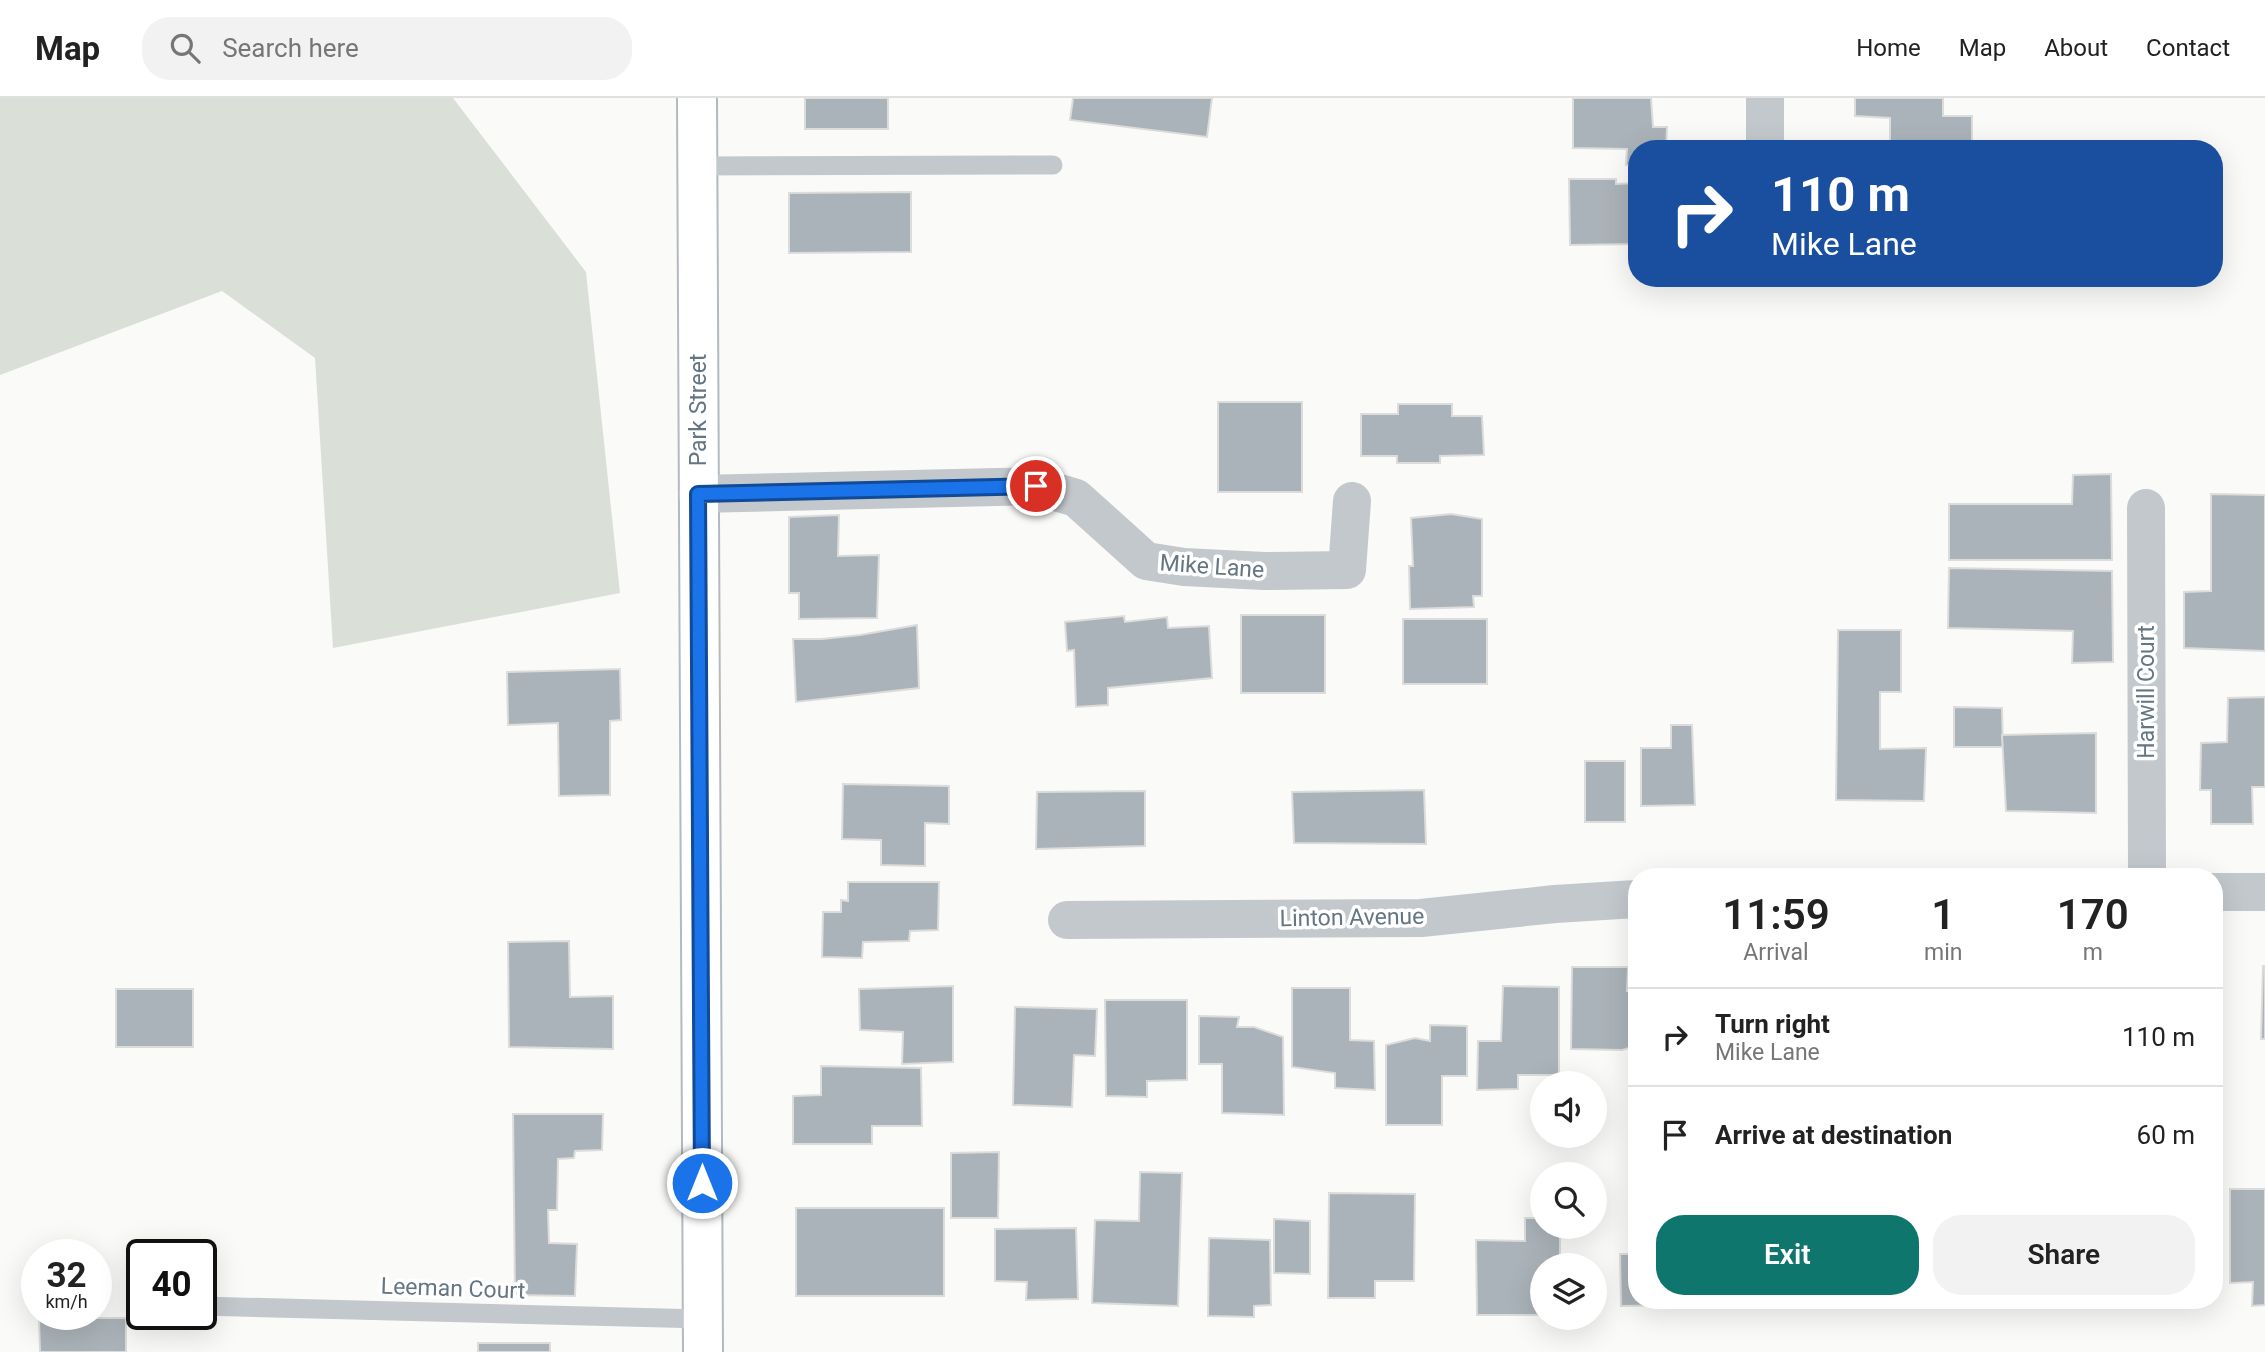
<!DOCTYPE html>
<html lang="en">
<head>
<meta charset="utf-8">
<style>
	:root { --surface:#fff; --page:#f2f2f2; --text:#222; --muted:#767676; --line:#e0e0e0; --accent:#0f766e }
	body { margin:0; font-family:Roboto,sans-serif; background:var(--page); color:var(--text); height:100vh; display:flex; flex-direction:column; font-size:26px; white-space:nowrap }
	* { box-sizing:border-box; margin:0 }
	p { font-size:23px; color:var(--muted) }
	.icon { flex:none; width:38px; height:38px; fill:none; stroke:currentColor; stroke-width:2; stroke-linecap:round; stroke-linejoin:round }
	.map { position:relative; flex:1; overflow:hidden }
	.side { position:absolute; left:1628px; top:770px; width:595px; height:441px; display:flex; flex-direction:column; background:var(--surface); border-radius:28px; box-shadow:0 7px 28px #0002 }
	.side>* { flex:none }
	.top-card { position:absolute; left:1628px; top:42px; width:595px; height:147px; border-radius:28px; box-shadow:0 7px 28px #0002; background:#1a4fa0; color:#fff; overflow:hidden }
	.tools { position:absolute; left:1530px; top:973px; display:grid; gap:14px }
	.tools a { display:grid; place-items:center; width:77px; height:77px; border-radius:50%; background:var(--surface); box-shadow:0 7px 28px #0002; font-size:35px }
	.speed { position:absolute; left:21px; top:1141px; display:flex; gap:14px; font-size:35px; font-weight:700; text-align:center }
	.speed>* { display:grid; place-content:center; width:91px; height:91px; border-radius:50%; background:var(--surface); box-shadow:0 7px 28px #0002; line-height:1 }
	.speed small { font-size:18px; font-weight:400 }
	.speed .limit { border:4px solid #111; border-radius:10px; background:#fff; color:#111 }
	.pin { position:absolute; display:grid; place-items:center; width:60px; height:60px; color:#fff; margin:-30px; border:4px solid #fff; border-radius:50%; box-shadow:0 2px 7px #0007 }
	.me { position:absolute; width:77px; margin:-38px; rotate:0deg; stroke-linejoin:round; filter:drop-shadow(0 0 5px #0008) }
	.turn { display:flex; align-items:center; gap:24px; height:147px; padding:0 28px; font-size:32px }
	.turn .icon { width:91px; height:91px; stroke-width:2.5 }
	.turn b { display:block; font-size:49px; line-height:60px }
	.eta { display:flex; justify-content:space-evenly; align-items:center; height:119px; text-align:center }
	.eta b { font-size:42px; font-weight:600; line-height:49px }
	.button { display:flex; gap:14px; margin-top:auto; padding:14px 28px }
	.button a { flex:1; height:80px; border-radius:28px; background:var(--accent); color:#fff; font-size:28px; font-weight:600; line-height:80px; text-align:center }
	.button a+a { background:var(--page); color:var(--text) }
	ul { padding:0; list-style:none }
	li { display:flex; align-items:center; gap:21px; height:98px; padding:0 28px; border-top:2px solid var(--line) }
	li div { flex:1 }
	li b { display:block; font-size:26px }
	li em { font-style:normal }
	header { display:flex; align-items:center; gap:42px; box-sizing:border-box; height:98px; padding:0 35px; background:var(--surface); border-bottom:2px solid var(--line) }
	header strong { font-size:33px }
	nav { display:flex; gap:38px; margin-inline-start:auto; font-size:24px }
	.search { width:490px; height:63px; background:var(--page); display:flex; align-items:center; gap:18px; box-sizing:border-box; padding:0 24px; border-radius:28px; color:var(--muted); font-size:26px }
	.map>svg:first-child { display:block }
	.green { fill:#dadfd7 }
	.building { fill:#aab3b9; stroke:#dcdcda; stroke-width:2 }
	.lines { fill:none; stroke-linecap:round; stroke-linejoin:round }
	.secondary-casing { stroke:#b3babf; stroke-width:42 }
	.lane { stroke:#c3c8cc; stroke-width:19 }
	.street { stroke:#c3c8cc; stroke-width:38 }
	.secondary { stroke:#fff; stroke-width:38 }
	.route-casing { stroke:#114b97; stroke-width:18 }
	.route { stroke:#1a73e8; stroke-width:12 }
	.labels { text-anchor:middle; stroke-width:7; stroke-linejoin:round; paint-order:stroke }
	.street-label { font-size:23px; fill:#657683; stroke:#fff }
</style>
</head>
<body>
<header>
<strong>Map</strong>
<div class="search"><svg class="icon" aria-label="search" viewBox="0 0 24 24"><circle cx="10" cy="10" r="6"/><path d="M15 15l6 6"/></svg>Search here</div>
<nav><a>Home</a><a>Map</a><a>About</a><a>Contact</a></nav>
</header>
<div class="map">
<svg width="2265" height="1254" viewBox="0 0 2265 1254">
	<rect width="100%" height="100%" fill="#fafaf8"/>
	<!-- green -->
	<polygon class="green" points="0,0 453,0 586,174 620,495 333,550 315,260 222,193 0,277"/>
	<!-- building -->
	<g class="building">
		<rect x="805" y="0" width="83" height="31"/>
		<polygon points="1073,0 1212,0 1207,39 1070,22"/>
		<polygon points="1573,0 1651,0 1653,29 1667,29 1666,51 1636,51 1636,67 1626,67 1627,51 1573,50"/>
		<polygon points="1855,0 1943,0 1943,18 1972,18 1972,51 1890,50 1890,20 1855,18"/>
		<polygon points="1569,81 1616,81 1616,86 1636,85 1636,146 1570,147"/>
		<polygon points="911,94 911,154 789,155 789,95"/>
		<rect x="1218" y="304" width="84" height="90"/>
		<polygon points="1398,306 1452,306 1452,318 1482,318 1484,357 1440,358 1440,365 1397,365 1397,358 1361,358 1361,316 1398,316"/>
		<polygon points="2111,376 2112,462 1949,462 1949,406 2072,406 2073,377"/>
		<polygon points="2211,396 2265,397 2265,553 2184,550 2184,494 2211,493"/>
		<polygon points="1451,416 1482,421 1482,498 1473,498 1474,509 1410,511 1409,468 1413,468 1411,420"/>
		<polygon points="839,417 838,458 879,457 877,520 799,521 799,495 789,495 789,419"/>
		<polygon points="1949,470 2112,473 2113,564 2072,565 2073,533 1948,530"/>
		<rect x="1241" y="517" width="84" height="78"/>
		<polygon points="1124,518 1125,524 1167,519 1168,530 1209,528 1212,580 1108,590 1108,607 1076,609 1074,552 1067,553 1065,524"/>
		<rect x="1403" y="521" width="84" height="65"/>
		<polygon points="917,527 919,590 796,604 793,541 822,541 860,537"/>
		<polygon points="1838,532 1901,532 1901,594 1880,594 1880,651 1926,650 1924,703 1836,702"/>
		<polygon points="620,571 621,622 610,623 610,697 559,698 558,625 508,627 507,574"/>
		<polygon points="2265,599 2265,689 2252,689 2253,726 2211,726 2211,692 2200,692 2201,645 2227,644 2228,600"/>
		<polygon points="1954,609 2002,610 2003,649 1954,649"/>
		<polygon points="1671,627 1692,627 1695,707 1641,708 1641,650 1671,650"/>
		<polygon points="2096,635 2096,715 2006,713 2002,637"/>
		<rect x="1585" y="663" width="40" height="61"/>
		<polygon points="843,686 949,688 949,726 925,725 925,768 881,767 881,742 842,741"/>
		<polygon points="1424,692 1426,746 1294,745 1292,694"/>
		<polygon points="1145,693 1145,748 1036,751 1037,694"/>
		<polygon points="848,784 939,784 938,832 910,833 909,843 863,844 862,860 822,859 823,814 841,814 841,802 848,803"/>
		<polygon points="569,843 570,899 613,898 613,951 509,949 508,844"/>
		<polygon points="2263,868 2265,868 2265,941 2261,941"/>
		<polygon points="1572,869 1628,869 1627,893 1636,893 1636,948 1622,952 1571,951"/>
		<polygon points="953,888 953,964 902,966 903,934 860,932 859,891"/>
		<polygon points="1503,888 1559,889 1559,977 1518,977 1518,991 1477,992 1478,943 1501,943"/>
		<polygon points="1292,890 1350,890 1350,942 1374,943 1375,992 1335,990 1335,975 1292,969"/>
		<rect x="116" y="891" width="77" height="58"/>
		<polygon points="1105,902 1187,902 1187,982 1147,983 1147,999 1106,998"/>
		<polygon points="1015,909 1097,911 1095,958 1074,957 1072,1009 1013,1007"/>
		<polygon points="1199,918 1239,919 1237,929 1254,929 1283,939 1284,1017 1222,1015 1222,966 1199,966"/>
		<polygon points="1430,927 1467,928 1467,978 1442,978 1442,1027 1386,1027 1386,947 1415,940 1430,943"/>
		<polygon points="821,968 921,970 922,1028 872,1028 872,1046 793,1046 793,998 821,997"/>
		<polygon points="513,1016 603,1016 602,1052 575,1053 574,1060 558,1061 557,1112 548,1112 549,1145 577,1146 575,1198 515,1197"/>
		<polygon points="999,1054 998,1120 951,1120 951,1055"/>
		<polygon points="1140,1074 1182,1075 1178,1208 1092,1205 1095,1122 1139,1123"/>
		<polygon points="2230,1091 2265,1091 2265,1207 2252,1208 2253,1184 2230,1185"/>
		<polygon points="1329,1095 1415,1096 1414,1183 1375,1183 1375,1200 1328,1200"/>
		<rect x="796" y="1110" width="148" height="88"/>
		<polygon points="1525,1120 1542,1120 1542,1129 1560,1129 1560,1167 1542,1167 1541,1217 1477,1217 1476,1142 1525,1143"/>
		<polygon points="1274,1121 1310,1123 1310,1176 1274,1175"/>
		<polygon points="1076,1130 1078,1201 1026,1202 1027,1184 995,1183 995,1131"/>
		<polygon points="1209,1140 1270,1142 1271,1207 1254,1208 1254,1219 1208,1218"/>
		<polygon points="1620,1156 1636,1156 1636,1202 1680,1202 1680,1207 1621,1208"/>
		<rect x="1738" y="1202" width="61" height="6"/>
		<polygon points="1849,1202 1909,1202 1910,1208 1849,1208"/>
		<rect x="2133" y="1202" width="39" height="4"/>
		<polygon points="39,1220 126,1220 126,1254 40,1254"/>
		<rect x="478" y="1245" width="72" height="9"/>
	</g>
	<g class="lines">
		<defs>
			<polyline id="secondary" points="697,0 703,1254"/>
		</defs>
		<!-- secondary casing -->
		<use href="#secondary" class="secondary-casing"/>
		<!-- lane -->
		<g class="lane">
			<polyline points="697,68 1053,67"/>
			<polyline points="201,1208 703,1221"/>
		</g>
		<!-- street -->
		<g class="street">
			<polyline points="1765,0 1765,51"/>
			<polyline points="698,396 1036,388 1076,400 1146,463 1184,469 1264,473 1347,472 1352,403"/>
			<polyline points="2146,410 2147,779"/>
			<polyline points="2214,794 2265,794"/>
			<polyline points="1067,822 1421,820 1555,806 1636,801"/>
		</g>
		<!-- secondary -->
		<use href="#secondary" class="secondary"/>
	</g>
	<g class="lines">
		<defs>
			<polyline id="route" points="702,1085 698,396 1036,388"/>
		</defs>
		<!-- route casing -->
		<use href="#route" class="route-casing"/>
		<!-- route -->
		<use href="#route" class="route"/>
	</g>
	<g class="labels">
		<!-- street labels -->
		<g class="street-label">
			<text transform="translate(698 312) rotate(-90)" y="8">Park Street</text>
			<text transform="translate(1212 468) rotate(4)" y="8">Mike Lane</text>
			<text transform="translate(2146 594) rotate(-90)" y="8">Harwill Court</text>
			<text transform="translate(1352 819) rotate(-1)" y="8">Linton Avenue</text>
			<text transform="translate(453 1190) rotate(2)" y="8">Leeman Court</text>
		</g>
	</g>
</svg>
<div class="tools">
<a><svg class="icon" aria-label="sound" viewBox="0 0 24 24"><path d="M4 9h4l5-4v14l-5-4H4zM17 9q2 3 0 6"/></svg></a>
<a><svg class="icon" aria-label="search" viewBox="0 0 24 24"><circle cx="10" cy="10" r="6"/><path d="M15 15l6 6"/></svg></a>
<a><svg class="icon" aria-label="layers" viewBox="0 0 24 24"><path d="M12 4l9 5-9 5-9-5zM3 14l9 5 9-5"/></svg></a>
</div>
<div class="speed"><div>32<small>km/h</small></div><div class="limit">40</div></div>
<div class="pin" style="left:1036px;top:388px;background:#d93025"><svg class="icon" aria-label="arrive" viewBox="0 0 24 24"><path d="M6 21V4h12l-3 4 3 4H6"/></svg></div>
<svg class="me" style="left:702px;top:1085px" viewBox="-20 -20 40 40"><circle r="17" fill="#1a73e8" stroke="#fff" stroke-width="3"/><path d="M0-11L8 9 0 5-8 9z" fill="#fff"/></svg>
<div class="top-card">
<div class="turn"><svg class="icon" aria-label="right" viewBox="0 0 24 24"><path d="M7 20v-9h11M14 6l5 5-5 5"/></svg><div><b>110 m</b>Mike Lane</div></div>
</div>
<section class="side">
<div class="eta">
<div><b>11:59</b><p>Arrival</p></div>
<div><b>1</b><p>min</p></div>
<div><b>170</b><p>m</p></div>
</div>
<ul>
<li><svg class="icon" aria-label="right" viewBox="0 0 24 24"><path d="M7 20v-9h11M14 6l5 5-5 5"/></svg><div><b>Turn right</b><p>Mike Lane</p></div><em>110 m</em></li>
<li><svg class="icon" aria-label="arrive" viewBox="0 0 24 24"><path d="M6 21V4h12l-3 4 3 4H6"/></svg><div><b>Arrive at destination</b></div><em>60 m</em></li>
</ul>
<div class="button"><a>Exit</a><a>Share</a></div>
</section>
</div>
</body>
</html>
